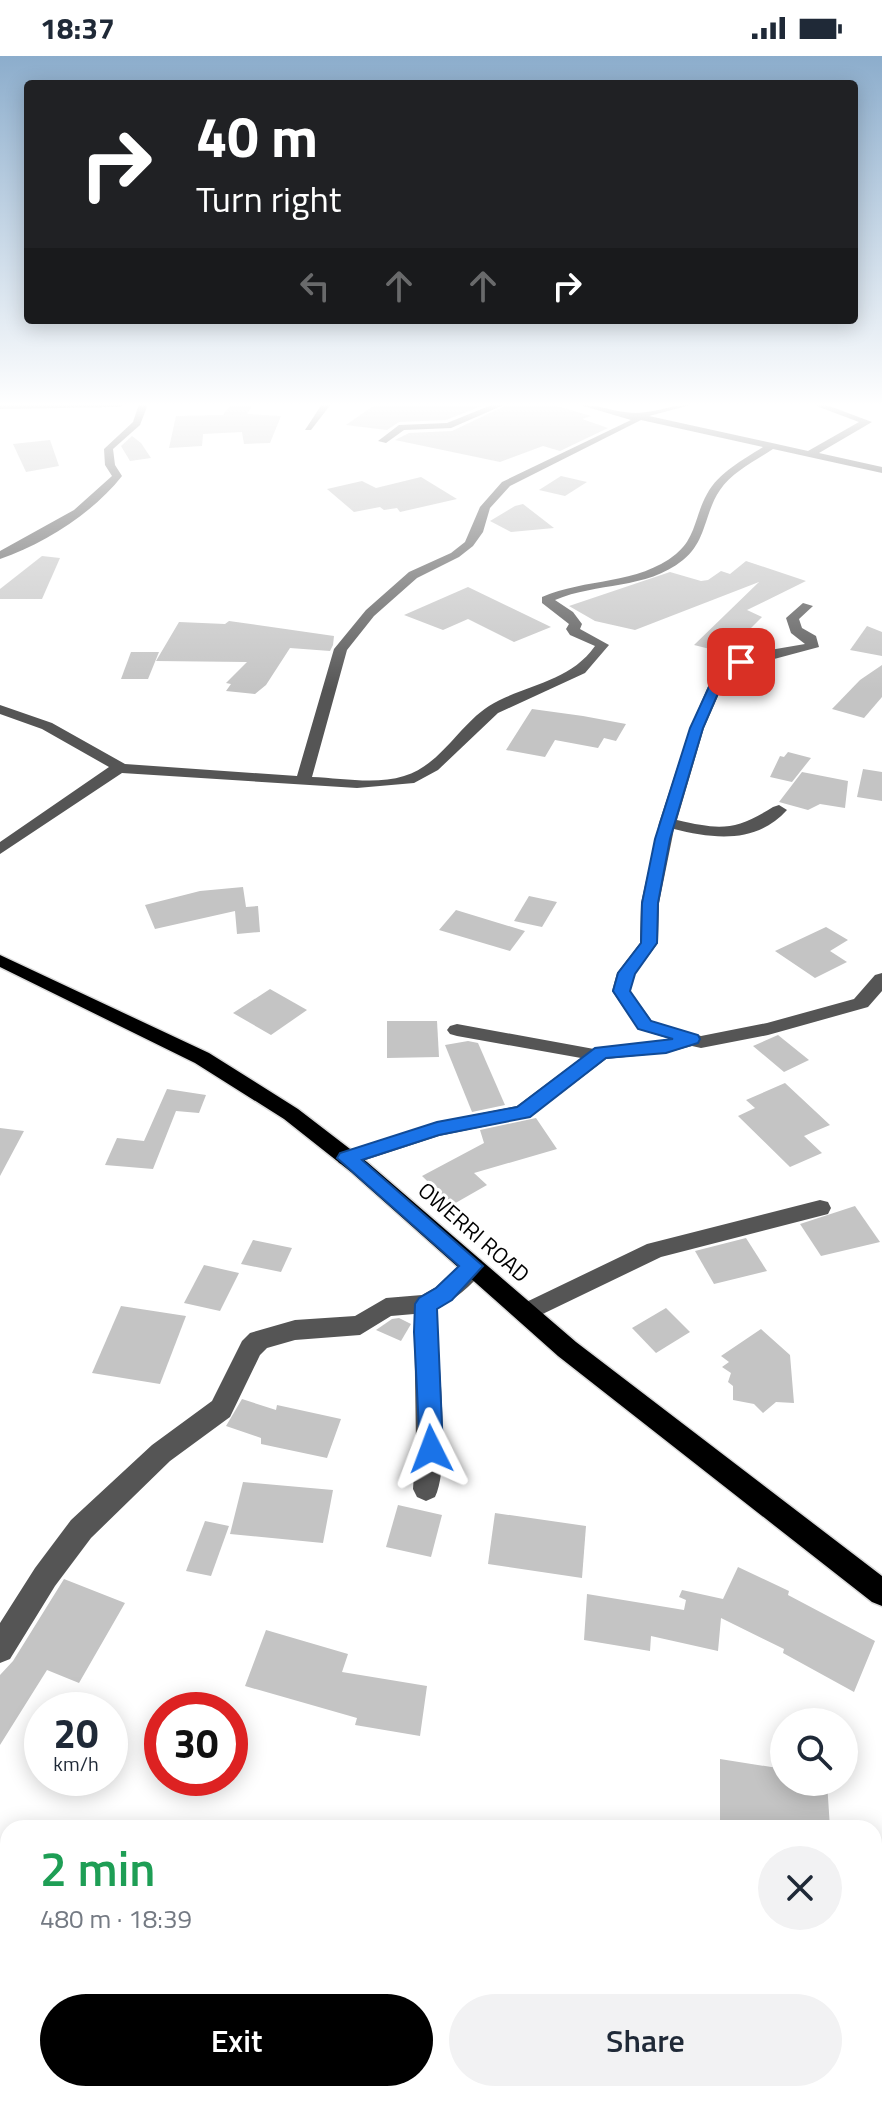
<!DOCTYPE html>
<html lang="en">
<head>
<meta charset="utf-8">
<style>
	:root { --surface:#fff; --page:#f2f2f3; --text:#1f2937; --muted:#747a83; --accent:#000 }
	body { margin:0; font-family:"Titillium Web",sans-serif; background:var(--page); color:var(--text); height:100vh; display:flex; flex-direction:column; font-size:30px; white-space:nowrap }
	* { box-sizing:border-box; margin:0 }
	p { font-size:26px; color:var(--muted) }
	.icon { flex:none; width:44px; height:44px; fill:none; stroke:currentColor; stroke-width:2; stroke-linecap:round; stroke-linejoin:round }
	.map { position:relative; flex:1; overflow:hidden }
	.details { position:absolute; left:0px; top:1764px; width:882px; height:282px; display:flex; flex-direction:column; background:var(--surface); border-radius:24px 24px 0 0; box-shadow:0 4px 20px #0003 }
	.details>* { flex:none }
	.guide { position:absolute; left:24px; top:24px; width:834px; height:244px; border-radius:8px; box-shadow:0 4px 20px #0003; background:#202124; color:#fff; overflow:hidden }
	.fabs { position:absolute; left:770px; top:1652px; display:grid; gap:16px }
	.fabs a { display:grid; place-items:center; width:88px; height:88px; border-radius:50%; background:var(--surface); box-shadow:0 4px 20px #0003; font-size:40px }
	.speed { position:absolute; left:24px; top:1636px; display:flex; gap:16px; font-size:40px; font-weight:700; text-align:center }
	.speed>* { display:grid; place-content:center; width:104px; height:104px; border-radius:50%; background:var(--surface); box-shadow:0 4px 20px #0003; line-height:1 }
	.speed small { font-size:20px; font-weight:400 }
	.speed .limit { border:12px solid #d22; background:#fff; color:#111 }
	.pin { position:absolute; display:grid; place-items:center; width:68px; height:68px; color:#fff; margin:-34px; border-radius:16px; box-shadow:0 4px 12px #0006 }
	.me { position:absolute; width:88px; margin:-44px; rotate:357deg; stroke-linejoin:round; filter:drop-shadow(0 0 6px #0008) }
	.turn { display:flex; align-items:center; gap:28px; height:168px; padding:0 40px; font-size:36px }
	.turn .icon { width:104px; height:104px; stroke-width:2.5 }
	.turn b { display:block; font-size:56px; line-height:68px }
	.lanes { display:flex; align-items:center; height:76px; padding:0 40px; background:#0003; justify-content:center; gap:40px; direction:ltr }
	.lanes .off { opacity:.35 }
	.round { display:grid; place-items:center; flex:none; width:84px; height:84px; border-radius:42px; background:var(--page) }
	.headline { display:flex; align-items:center; justify-content:space-between; height:136px; padding:0 40px }
	h1 { font-size:48px; font-weight:600; line-height:60px; color:#1e9e55 }
	.button { display:flex; gap:16px; margin-top:auto; padding:16px 40px }
	.button a { flex:1; height:92px; border-radius:48px; background:var(--accent); color:#fff; font-size:32px; font-weight:600; line-height:92px; text-align:center }
	.button a+a { background:var(--page); color:var(--text) }
	.status { display:flex; justify-content:space-between; align-items:center; height:56px; padding:0 40px; background:var(--surface); direction:ltr }
	.status svg { height:22px; fill:currentColor }
	.map>svg:first-child { display:block }
	.building { fill:#c4c4c4 }
	.lines { fill:none; stroke-linecap:round; stroke-linejoin:round }
	.major-casing { stroke:#dbdbdb; stroke-width:3 }
	.minor { fill:#555; fill-rule:evenodd }
	.major { fill:#000; fill-rule:evenodd }
	.route { fill:#1a73e8; stroke:#114b97; stroke-width:2 }
	.labels { text-anchor:middle; stroke-width:6; stroke-linejoin:round; paint-order:stroke }
	.street-label { font-size:22px; fill:#000; stroke:#fff }
</style>
</head>
<body>
<div class="status"><b>18:37</b><svg viewBox="0 0 49 12"><path d="M0 12V9h3v3zM5 12V6h3v6zM10 12V3h3v9zM15 12V0h3v12zM26 1h20v11H26zM47 4h2v5h-2z"/></svg></div>
<div class="map">
<svg width="882" height="2045" viewBox="0 0 882 2045">
	<rect width="100%" height="100%" fill="#fff"/>
	<!-- building -->
	<g class="building">
		<polygon points="231,348 253,348 247,358 281,360 270,387 244,388 242,376 203,378 202,390 169,392 176,360 223,359"/>
		<polygon points="376,348 487,348 446,364 399,366 387,374 346,369"/>
		<polygon points="509,348 550,348 591,360 582,363 608,372 560,395 543,390 500,406 395,384 409,377 452,375"/>
		<polygon points="132,380 141,387 151,402 130,405 121,390"/>
		<polygon points="50,384 59,410 26,416 13,388"/>
		<polygon points="561,420 587,426 565,440 539,434"/>
		<polygon points="421,421 457,443 400,456 397,452 384,454 380,451 354,456 327,433 362,425 376,432"/>
		<polygon points="523,448 554,472 511,476 490,465 515,450"/>
		<polygon points="42,500 60,502 42,543 0,543 0,533"/>
		<polygon points="746,505 806,525 747,554 762,561 726,597 694,589 759,526 635,574 595,565 569,550 670,516 701,525 708,524 721,515 730,518"/>
		<polygon points="468,531 551,571 514,586 468,563 443,574 404,559"/>
		<polygon points="229,565 334,580 333,589 330,595 290,592 266,629 255,638 226,635 231,628 226,627 247,606 156,605 179,566 225,568"/>
		<polygon points="867,570 882,576 882,600 850,594"/>
		<polygon points="131,596 159,596 148,623 121,623"/>
		<polygon points="882,609 882,641 864,662 832,653 860,624"/>
		<polygon points="532,653 583,660 626,668 616,685 604,682 598,692 555,684 545,701 506,694"/>
		<polygon points="788,696 811,702 792,726 770,721 780,700 784,701"/>
		<polygon points="863,713 882,716 882,745 857,741"/>
		<polygon points="802,716 848,725 845,752 820,748 808,754 779,746"/>
		<polygon points="243,831 246,851 258,850 260,876 237,878 235,855 155,873 145,849 200,835"/>
		<polygon points="529,840 557,846 542,871 514,865"/>
		<polygon points="456,854 525,875 510,895 439,874"/>
		<polygon points="826,871 848,884 830,895 847,906 815,922 775,895"/>
		<polygon points="270,933 307,954 271,979 233,957"/>
		<polygon points="387,965 437,965 439,1001 387,1002"/>
		<polygon points="778,979 809,1004 784,1016 753,990"/>
		<polygon points="468,985 478,987 505,1049 472,1056 445,989"/>
		<polygon points="785,1027 830,1069 804,1080 822,1097 790,1111 738,1060 755,1052 746,1044"/>
		<polygon points="167,1033 206,1039 199,1057 176,1055 153,1113 105,1109 117,1082 144,1085"/>
		<polygon points="536,1062 557,1093 474,1117 487,1129 452,1149 422,1120 484,1087 480,1074"/>
		<polygon points="0,1072 24,1075 0,1120"/>
		<polygon points="855,1150 880,1186 821,1200 800,1168"/>
		<polygon points="746,1182 767,1215 714,1228 695,1195"/>
		<polygon points="253,1184 292,1192 281,1216 241,1208"/>
		<polygon points="204,1209 239,1217 220,1255 184,1247"/>
		<polygon points="121,1250 186,1260 160,1328 92,1317"/>
		<polygon points="666,1252 690,1276 656,1297 632,1272"/>
		<polygon points="399,1262 411,1268 401,1285 376,1274 392,1263"/>
		<polygon points="761,1273 790,1299 794,1347 776,1346 763,1357 754,1348 733,1344 733,1330 728,1326 731,1317 722,1311 729,1306 721,1300"/>
		<polygon points="242,1343 276,1354 277,1349 341,1363 327,1402 261,1388 261,1382 226,1370"/>
		<polygon points="243,1426 333,1434 323,1487 230,1478"/>
		<polygon points="398,1449 442,1459 431,1501 386,1491"/>
		<polygon points="495,1457 586,1470 582,1522 488,1508"/>
		<polygon points="205,1465 229,1470 211,1520 186,1515"/>
		<polygon points="738,1511 789,1535 788,1539 875,1585 854,1636 783,1597 784,1593 721,1562 718,1595 651,1580 650,1595 584,1584 587,1538 684,1554 686,1544 679,1541 682,1534 723,1543"/>
		<polygon points="64,1523 125,1547 79,1627 47,1614 0,1689 0,1619 13,1605"/>
		<polygon points="266,1574 348,1598 342,1616 427,1630 420,1680 355,1669 357,1662 245,1630"/>
		<polygon points="720,1703 784,1713 784,1726 827,1726 830,1772 720,1772"/>
	</g>
	<g class="lines">
		<defs>
			<polygon id="major" points="0,899 209,997 298,1053 367,1106 576,1286 882,1520 882,1550 872,1546 558,1300 351,1116 284,1063 195,1007 0,911"/>
		</defs>
		<!-- major casing -->
		<use href="#major" class="major-casing"/>
		<!-- minor -->
		<g class="minor">
			<polygon points="0,348 125,348 120,351 0,353"/>
			<path d="M139 348H148L140 369 113 393 115 409 122 420C93 457 44 488 0 503V495L74 454 112 420 105 409 104 393 133 366Z"/>
			<polygon points="322,348 331,348 311,374 305,374"/>
			<polygon points="494,348 506,348 451,372 404,374 386,387 378,385 399,369 447,367"/>
			<path d="M577 348C597 348 616 357 636 357 655 357 674 348 694 348L649 360 808 395 859 366 811 348H824L872 366 819 397 882 411V417L773 393C755 405 732 416 720 434 704 457 707 485 683 504 646 534 597 526 555 544L573 556 582 568 580 573 609 589 585 617 498 657 438 714 414 727 357 732 122 717 0 798V786L109 711 42 673 0 658V649L52 667 125 708 297 720 334 593 366 554 409 516 451 497 465 486 480 451 502 426 631 364ZM641 364 763 391C743 404 719 416 707 438 695 459 696 482 676 498 638 529 585 522 542 541V547L569 568 566 573 570 579 595 590C569 627 525 628 489 650 458 670 441 709 404 720 376 729 341 722 312 721L347 594 374 560 417 522 459 501 473 490 483 476 490 452 510 430Z"/>
			<path d="M803 547 813 550 799 563 802 572 816 580 819 591 729 615 704 672 677 764C720 774 735 775 773 751L779 749 787 754C756 788 714 783 674 773L659 847 658 887 635 918 630 935 652 965 701 980 767 967 854 943 875 919 882 917V935L868 951 768 979 701 992 692 990 666 997 606 1003 530 1061 439 1080 347 1110 339 1107 336 1102 339 1097 437 1066 517 1050 581 1002 457 980 450 978 447 974 450 970 457 968 594 993 670 983 638 973 612 935 617 917 640 887 641 847 659 767 690 672 716 612 770 594 805 588 791 577 786 562Z"/>
			<polygon points="820,1144 828,1146 831,1152 828,1158 661,1201 526,1266 518,1264 514,1257 518,1250 647,1188"/>
			<path d="M473 1201 481 1204 485 1210C475 1228 455 1243 438 1253 436 1298 452 1406 435 1441L426 1445 417 1441 413 1433 416 1387 414 1258 391 1260 360 1279 295 1284 267 1292 260 1299 230 1361 170 1405 91 1482 55 1530 10 1603 0 1607V1567L35 1512 71 1464 152 1389 212 1345 242 1285 250 1277 295 1264 355 1260 386 1242 422 1239 436 1231 465 1204Z"/>
		</g>
		<!-- major -->
		<use href="#major" class="major"/>
	</g>
	<!-- sky -->
	<linearGradient id="sky" x2="0" y2="1"><stop stop-color="#8cadcc"/><stop offset="0.55" stop-color="#fff"/><stop offset="1" stop-color="#fff" stop-opacity="0"/></linearGradient>
	<rect width="882" height="634" fill="url(#sky)"/>
	<!-- route -->
	<polygon class="route" points="741,602 747,606 728,614 703,672 670,783 658,847 657,887 635,918 630,935 651,965 698,979 700,983 698,987 666,997 606,1002 530,1061 439,1079 362,1104 483,1210 452,1244 437,1253 443,1393 440,1400 431,1403 423,1400 420,1393 414,1276 415,1248 419,1242 436,1232 459,1210 337,1102 340,1097 437,1066 517,1051 595,992 673,983 638,973 613,935 618,917 641,887 642,847 655,783 690,672 719,609"/>
	<g class="labels">
		<!-- street labels -->
		<g class="street-label">
			<text transform="translate(474 1176) rotate(41)" y="8">OWERRI ROAD</text>
		</g>
	</g>
</svg>
<div class="fabs">
<a><svg class="icon" aria-label="search" viewBox="0 0 24 24"><circle cx="10" cy="10" r="6"/><path d="M15 15l6 6"/></svg></a>
</div>
<div class="speed"><div>20<small>km/h</small></div><div class="limit">30</div></div>
<div class="pin" style="left:741px;top:606px;background:#d93025"><svg class="icon" aria-label="arrive" viewBox="0 0 24 24"><path d="M6 21V4h12l-3 4 3 4H6"/></svg></div>
<svg class="me" style="left:431px;top:1393px" viewBox="-20 -20 40 40"><path d="M0-17L14 15 0 8-14 15z" fill="#1a73e8" stroke="#fff" stroke-width="4"/></svg>
<div class="guide">
<div class="turn"><svg class="icon" aria-label="right" viewBox="0 0 24 24"><path d="M7 20v-9h11M14 6l5 5-5 5"/></svg><div><b>40 m</b>Turn right</div></div>
<div class="lanes"><svg class="icon off" aria-label="left" viewBox="0 0 24 24"><path d="M17 20v-9H6M10 6l-5 5 5 5"/></svg><svg class="icon off" aria-label="ahead" viewBox="0 0 24 24"><path d="M12 20V5M6 11l6-6 6 6"/></svg><svg class="icon off" aria-label="ahead" viewBox="0 0 24 24"><path d="M12 20V5M6 11l6-6 6 6"/></svg><svg class="icon" aria-label="right" viewBox="0 0 24 24"><path d="M7 20v-9h11M14 6l5 5-5 5"/></svg></div>
</div>
<section class="details">
<div class="headline"><div><h1>2 min</h1><p>480 m · 18:39</p></div><a class="round"><svg class="icon" aria-label="close" viewBox="0 0 24 24"><path d="M6 6l12 12M18 6L6 18"/></svg></a></div>
<div class="button"><a>Exit</a><a>Share</a></div>
</section>
</div>
</body>
</html>
